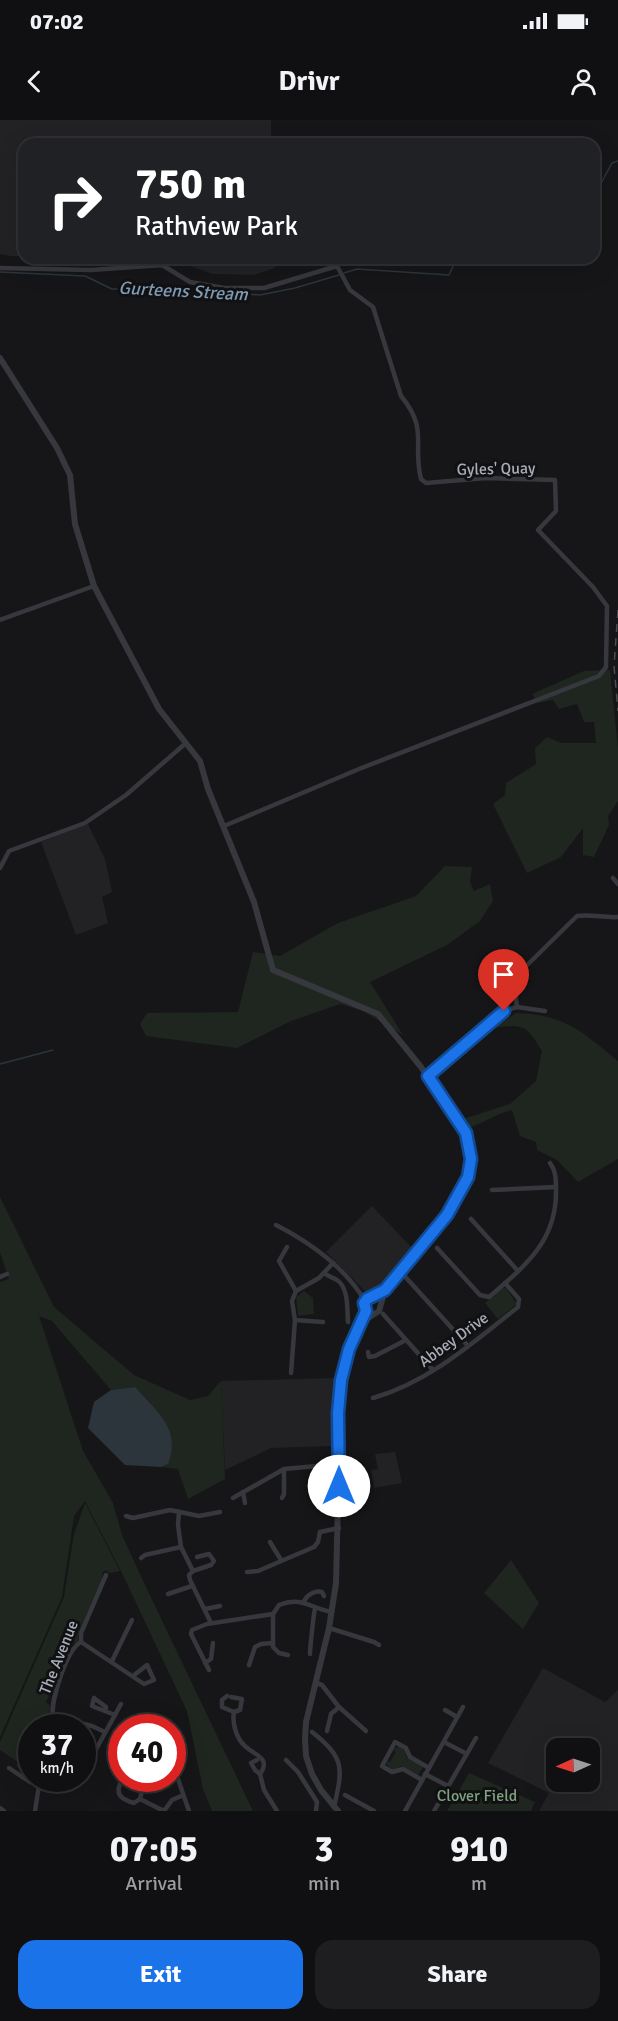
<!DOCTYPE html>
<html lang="en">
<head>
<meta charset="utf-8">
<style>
	:root { --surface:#101012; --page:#1e1e20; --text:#f1f3f6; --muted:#9c9d9f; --line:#303032; --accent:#1a73e8 }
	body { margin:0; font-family:Signika,sans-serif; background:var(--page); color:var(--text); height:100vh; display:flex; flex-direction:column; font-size:22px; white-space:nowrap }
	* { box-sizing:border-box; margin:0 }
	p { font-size:20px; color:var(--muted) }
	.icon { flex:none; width:33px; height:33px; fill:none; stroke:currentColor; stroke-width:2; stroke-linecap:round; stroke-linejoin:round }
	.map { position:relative; height:1691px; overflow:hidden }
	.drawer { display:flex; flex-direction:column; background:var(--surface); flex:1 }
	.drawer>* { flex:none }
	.top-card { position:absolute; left:18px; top:18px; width:582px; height:126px; border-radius:18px; box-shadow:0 6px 24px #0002,0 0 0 2px var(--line); background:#202124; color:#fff; overflow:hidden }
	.needle { width:39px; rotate:267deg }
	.tools { position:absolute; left:546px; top:1618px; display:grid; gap:12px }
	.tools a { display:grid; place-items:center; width:54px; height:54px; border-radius:12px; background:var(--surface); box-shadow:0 6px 24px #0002,0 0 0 2px var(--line); font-size:30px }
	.speed { position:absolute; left:18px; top:1594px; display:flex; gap:12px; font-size:30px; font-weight:700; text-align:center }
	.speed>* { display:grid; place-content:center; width:78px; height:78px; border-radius:50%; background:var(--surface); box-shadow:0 6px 24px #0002,0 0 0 2px var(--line); line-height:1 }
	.speed small { font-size:15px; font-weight:400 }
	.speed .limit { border:9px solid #d22; background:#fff; color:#111 }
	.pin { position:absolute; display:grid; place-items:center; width:51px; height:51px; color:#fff; margin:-62px -26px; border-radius:50% 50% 50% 0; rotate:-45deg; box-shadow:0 0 6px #0007 }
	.pin .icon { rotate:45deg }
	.me { position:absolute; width:66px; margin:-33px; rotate:0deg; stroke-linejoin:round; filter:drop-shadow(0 0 4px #0008) }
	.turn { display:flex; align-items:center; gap:21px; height:126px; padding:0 18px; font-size:27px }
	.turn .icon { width:78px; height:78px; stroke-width:2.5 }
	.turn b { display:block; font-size:42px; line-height:51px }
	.eta { display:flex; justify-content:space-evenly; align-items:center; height:102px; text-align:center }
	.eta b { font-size:36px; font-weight:800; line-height:42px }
	.primary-button { display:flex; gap:12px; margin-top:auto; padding:12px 18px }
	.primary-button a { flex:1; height:69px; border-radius:18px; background:var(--accent); color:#fff; font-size:24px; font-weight:800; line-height:69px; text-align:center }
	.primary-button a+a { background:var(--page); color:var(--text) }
	.status { display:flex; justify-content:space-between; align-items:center; height:42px; padding:0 30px; background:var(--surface); direction:ltr }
	.status svg { height:16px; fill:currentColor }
	header { display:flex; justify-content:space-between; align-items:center; height:78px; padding:0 18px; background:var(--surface); font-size:27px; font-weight:800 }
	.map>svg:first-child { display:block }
	.built { fill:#222225; fill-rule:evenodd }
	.green { fill:#1e261f }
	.water { fill:#2c353c }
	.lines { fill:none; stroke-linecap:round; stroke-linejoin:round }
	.stream { stroke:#2c353c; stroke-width:1.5 }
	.minor { stroke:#37383d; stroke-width:4.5 }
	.tertiary { stroke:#37383d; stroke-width:6 }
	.rail { stroke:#4a4c52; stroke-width:1.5; stroke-dasharray:8 6; stroke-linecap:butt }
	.route-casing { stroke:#114b97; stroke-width:15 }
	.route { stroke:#1a73e8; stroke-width:10 }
	.labels { text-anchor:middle; stroke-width:6; stroke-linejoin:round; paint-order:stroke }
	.street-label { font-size:16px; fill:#a8adb8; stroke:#111113 }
	.park-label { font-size:16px; fill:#7fa381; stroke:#111113 }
	.water-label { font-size:18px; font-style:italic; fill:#7f9bb3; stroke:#111113 }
</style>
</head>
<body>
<div class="status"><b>07:02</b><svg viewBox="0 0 49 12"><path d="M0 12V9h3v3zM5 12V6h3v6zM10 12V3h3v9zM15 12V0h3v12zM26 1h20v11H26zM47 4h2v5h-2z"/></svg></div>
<header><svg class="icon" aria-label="back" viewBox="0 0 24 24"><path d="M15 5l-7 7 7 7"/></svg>Drivr<svg class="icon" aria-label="person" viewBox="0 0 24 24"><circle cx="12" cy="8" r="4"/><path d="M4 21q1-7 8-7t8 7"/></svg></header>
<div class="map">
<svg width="618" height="1691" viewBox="0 0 618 1691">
	<rect width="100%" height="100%" fill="#161618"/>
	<!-- built -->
	<g class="built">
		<polygon points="0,0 271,0 271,24 24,24 24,136 11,136 0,134"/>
		<polygon points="175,138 275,138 275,148 254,155 213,154 176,141"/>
		<polygon points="88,704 105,739 112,772 102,777 108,803 76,815 41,722"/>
		<polygon points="372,1086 414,1130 378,1173 370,1176 326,1132"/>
		<polygon points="335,1258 331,1326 271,1328 225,1350 221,1261"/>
		<polygon points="395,1332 402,1363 374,1368 371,1350 378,1349 375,1334"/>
		<path d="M543 1548 605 1582 618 1570V1691H539L549 1673 488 1643ZM556 1629H590V1662H556Z"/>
	</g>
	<!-- green -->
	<g class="green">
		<polygon points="610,550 618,629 618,681 608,696 609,705 594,737 583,735 583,708 561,737 527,753 493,684 505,675 506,663 536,644 535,628 547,617 561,623 596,623 594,602 584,602 577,584 559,589 553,580 538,583 532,574 584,551"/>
		<polygon points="445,746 472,747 470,762 474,771 490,764 493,781 480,801 447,825 370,862 403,915 363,891 340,884 291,901 237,928 146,916 140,904 147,893 238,892 253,832 280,836 338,803 416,776"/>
		<path d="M516 893C566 895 581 911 618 941V1039L578 1062 557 1040 537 1030 536 1022 520 1016 512 990C496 994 484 1003 468 1008L463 999 510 984 536 961 542 931C526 905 525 904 494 908Z"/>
		<polygon points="0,1077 54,1187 134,1255 190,1280 208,1276 221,1261 225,1359 188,1379 178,1349 161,1347 168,1344 135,1267 111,1270 52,1201 39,1196 83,1331 113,1383 122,1415 146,1467 253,1691 212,1691 203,1669 187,1591 121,1451 85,1381 74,1396 62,1477 0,1617 0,1162 9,1159 0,1132"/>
		<polygon points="502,1168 506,1168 517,1184 498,1199 485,1183"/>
		<polygon points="304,1171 313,1178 314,1194 298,1196 296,1177"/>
		<polygon points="85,1383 120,1451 109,1453 106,1450 102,1453 102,1459 78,1513 78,1521 73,1524 53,1573 50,1573 46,1582 50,1586 49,1595 40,1608 32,1608 31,1657 16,1646 18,1642 0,1630 0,1622 64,1477 74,1414"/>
		<polygon points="511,1440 539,1483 523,1509 484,1473"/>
		<polygon points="399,1626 404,1629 407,1638 423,1647 418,1655 402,1646 392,1650 386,1644 388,1641 390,1642 396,1632 393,1630"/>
		<polygon points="469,1653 535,1682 531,1691 447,1691"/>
	</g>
	<!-- water -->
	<path class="water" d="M135 1267C156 1291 182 1309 168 1344L161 1347 125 1345 88 1308 94 1282 111 1270Z"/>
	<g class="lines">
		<!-- stream -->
		<g class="stream">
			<polyline points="594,70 598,69 612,43 618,41"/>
			<polyline points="0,152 85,156 112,169 190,169 260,175 295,168 339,155"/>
			<polyline points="344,153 357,149 449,155 457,138"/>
			<polyline points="0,944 53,930"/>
		</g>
		<!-- minor -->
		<g class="minor">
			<path d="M0 148 91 150 162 145 190 162 224 168H264L337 146 350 170 373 187 401 276C429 310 412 323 421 359L426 363 486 358 555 360 556 391 538 410 593 467 607 486 606 547 599 556 359 649 224 706"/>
			<polyline points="0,500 94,466"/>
			<polyline points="0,748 9,731 85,703 126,675 186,623"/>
			<polyline points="613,758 618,764"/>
			<path d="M517 887 514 864 517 855 577 796C592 794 604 798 618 797"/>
			<polyline points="428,956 504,891 517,887 545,891"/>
			<polyline points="492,1070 556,1067"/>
			<polyline points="471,1099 518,1151"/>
			<path d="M276 1105C311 1123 344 1146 365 1181"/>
			<polyline points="287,1127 279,1141 296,1171"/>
			<path d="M437 1128 480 1175 489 1177C525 1146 557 1121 556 1070 556 1060 556 1051 550 1043"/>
			<polyline points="400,1151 468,1226"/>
			<path d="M324 1153C329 1157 332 1157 337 1160 349 1168 347 1190 348 1202"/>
			<polyline points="0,1157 7,1154"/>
			<polyline points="296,1171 292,1181 295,1200 323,1202"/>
			<polyline points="296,1171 319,1158 333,1143"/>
			<polyline points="383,1194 433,1250"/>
			<polyline points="368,1232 369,1237 375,1236 406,1220"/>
			<polyline points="291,1253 295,1200"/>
			<path d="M373 1278C429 1262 474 1222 518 1187L519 1179 505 1163"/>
			<polyline points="324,1345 324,1371 328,1375 332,1375"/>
			<polyline points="243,1372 245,1383"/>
			<polyline points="233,1378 284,1349 339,1344"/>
			<polyline points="282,1378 284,1374 284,1349"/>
			<polyline points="179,1392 178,1405 181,1427 193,1451 189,1455 190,1460 211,1503"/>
			<polyline points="126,1396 133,1398 170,1390 199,1396 220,1392"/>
			<polyline points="270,1422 281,1440"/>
			<polyline points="141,1438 145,1435 181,1427"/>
			<polyline points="193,1451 211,1445 214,1441 209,1434 197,1437"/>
			<polyline points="247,1452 258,1451 314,1427 318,1422 320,1412 339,1408"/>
			<polyline points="168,1474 192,1466"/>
			<path d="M304 1481C307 1475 315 1470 322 1472L324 1476"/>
			<polyline points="205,1489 220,1486"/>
			<polyline points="273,1494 273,1527 279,1533 288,1535"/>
			<polyline points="329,1508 374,1522 379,1525"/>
			<polyline points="81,1522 144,1564 154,1560 147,1545 133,1556"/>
			<path d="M310 1534C310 1528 314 1491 315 1489"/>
			<polyline points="112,1541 132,1500"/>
			<polyline points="205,1543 211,1539 213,1523"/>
			<polyline points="249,1545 255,1527 261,1524 272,1523"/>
			<path d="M209 1550 191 1514 192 1510 207 1504 273 1494 279 1485C303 1476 309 1488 332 1492"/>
			<polyline points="316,1563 322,1565 339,1587 366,1611"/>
			<path d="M227 1576 222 1580V1587L234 1592C232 1602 236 1618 244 1625 253 1635 272 1637 260 1654L264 1670 277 1691"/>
			<polyline points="231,1577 242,1579 240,1590 234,1592"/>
			<polyline points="105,1590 106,1587 94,1578 92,1586 115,1595"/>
			<polyline points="445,1590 457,1597"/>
			<path d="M53 1597C50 1581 67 1529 81 1522V1513L106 1455"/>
			<polyline points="53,1597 92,1606 105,1612"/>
			<polyline points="42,1608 53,1597"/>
			<polyline points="151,1608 157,1605 162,1608"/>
			<polyline points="327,1611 331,1594 339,1587"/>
			<path d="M312 1612C345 1638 343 1648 334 1687"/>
			<polyline points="444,1622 467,1634"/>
			<polyline points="257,1640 251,1643 255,1650 260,1654"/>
			<polyline points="286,1640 298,1652 317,1682 316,1691"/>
			<path d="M172 1641C178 1659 183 1674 189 1691"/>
			<polyline points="9,1648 30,1662 40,1664"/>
			<polyline points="83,1653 121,1584"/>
			<polyline points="425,1654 448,1666"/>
			<polyline points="422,1660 403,1649 392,1652 382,1646 395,1622 406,1628 410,1637 429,1648"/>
			<polyline points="345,1675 374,1691"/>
			<path d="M140 1679 142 1671 139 1667 127 1661 120 1664C115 1676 124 1680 134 1683L140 1679 164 1691 172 1680 181 1676"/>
			<polyline points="0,1688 4,1691"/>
			<polyline points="35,1691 40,1659"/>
			<polyline points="405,1691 463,1587"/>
			<polyline points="434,1691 476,1618"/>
		</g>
		<!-- tertiary -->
		<g class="tertiary">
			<polyline points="0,238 57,328 70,355 75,404 94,466 159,589 200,641 208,669 254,782 273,850 378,894 421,947 466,1013 471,1039 468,1057 463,1070 447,1095 385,1170 379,1191 362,1202"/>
			<polyline points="338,1691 321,1670 312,1654 306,1636 305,1619 306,1602 329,1508 336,1463 341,1260 349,1229 366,1191 364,1186 365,1181 384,1170"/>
		</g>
		<!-- rail -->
		<polyline class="rail" points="618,490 614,546 618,591"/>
	</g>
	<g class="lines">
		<defs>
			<polyline id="route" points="339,1366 338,1293 341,1260 349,1229 366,1191 364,1183 367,1179 385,1170 447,1095 468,1057 471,1039 466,1013 428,956 504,891"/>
		</defs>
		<!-- route casing -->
		<use href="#route" class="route-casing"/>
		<!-- route -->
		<use href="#route" class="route"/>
	</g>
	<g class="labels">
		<!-- street labels -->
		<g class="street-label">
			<text transform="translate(496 348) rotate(-1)" y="6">Gyles' Quay</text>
			<text transform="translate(453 1219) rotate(-36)" y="6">Abbey Drive</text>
			<text transform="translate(58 1537) rotate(-68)" y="6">The Avenue</text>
		</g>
		<!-- park labels -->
		<g class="park-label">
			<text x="477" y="1681">Clover Field</text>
		</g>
		<!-- water labels -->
		<g class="water-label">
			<text transform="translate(183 171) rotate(3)" y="6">Gurteens Stream</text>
		</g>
	</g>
</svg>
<div class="tools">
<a><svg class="needle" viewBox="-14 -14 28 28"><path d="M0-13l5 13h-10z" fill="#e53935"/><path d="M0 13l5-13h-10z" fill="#9c9d9f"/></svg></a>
</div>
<div class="speed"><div>37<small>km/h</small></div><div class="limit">40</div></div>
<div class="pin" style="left:504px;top:891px;background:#d93025"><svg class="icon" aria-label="arrive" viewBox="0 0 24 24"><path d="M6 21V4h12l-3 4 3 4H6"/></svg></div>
<svg class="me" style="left:339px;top:1366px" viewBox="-20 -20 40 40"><circle r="19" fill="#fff"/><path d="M0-13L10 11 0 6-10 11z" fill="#1a73e8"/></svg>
<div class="top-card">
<div class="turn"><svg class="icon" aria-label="right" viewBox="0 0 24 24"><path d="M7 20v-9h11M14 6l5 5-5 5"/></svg><div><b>750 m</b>Rathview Park</div></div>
</div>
</div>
<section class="drawer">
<div class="eta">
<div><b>07:05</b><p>Arrival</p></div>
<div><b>3</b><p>min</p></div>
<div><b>910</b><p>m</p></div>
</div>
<div class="primary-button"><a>Exit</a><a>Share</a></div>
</section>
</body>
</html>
